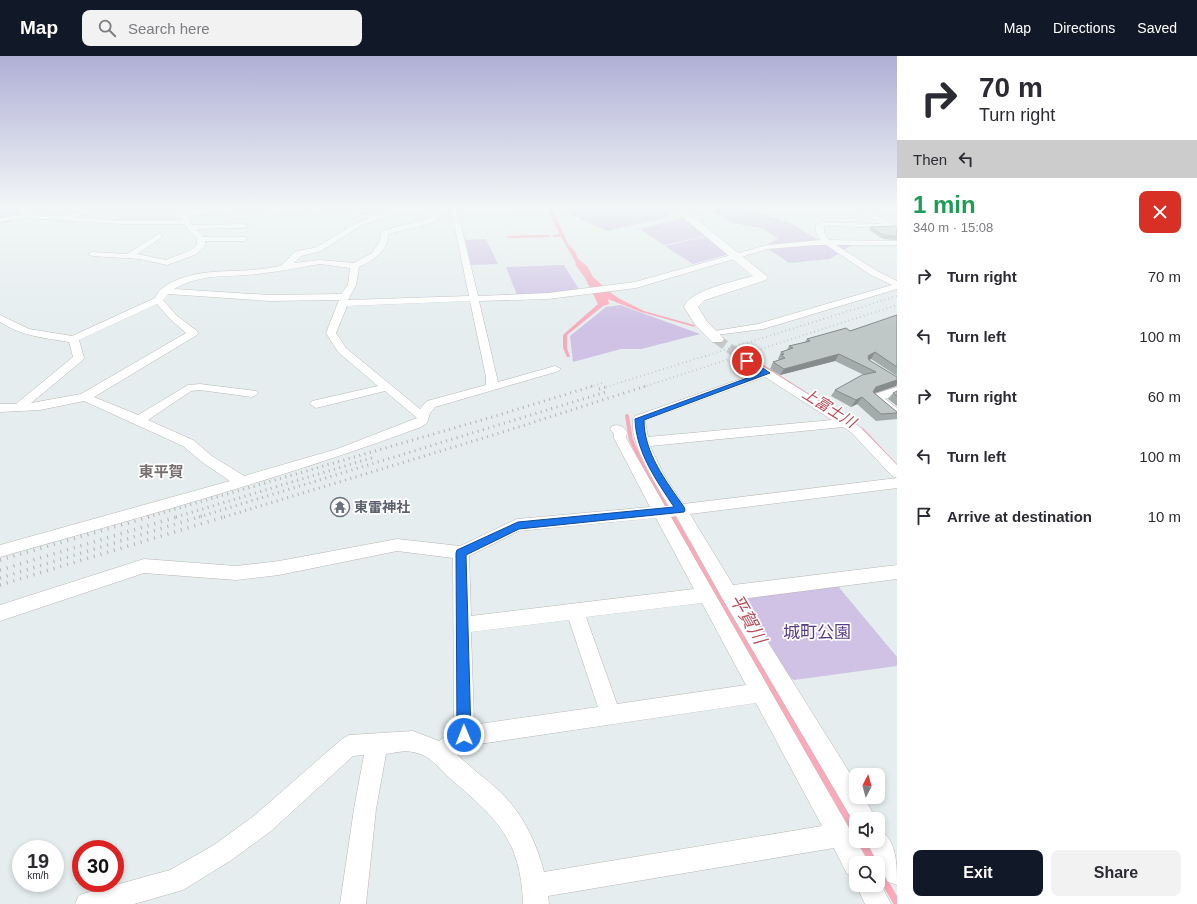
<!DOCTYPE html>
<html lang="en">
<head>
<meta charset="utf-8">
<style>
	:root { --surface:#fff; --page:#f2f2f3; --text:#2b2b33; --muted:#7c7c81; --accent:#111827 }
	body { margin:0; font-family:Helvetica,"Noto Sans JP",sans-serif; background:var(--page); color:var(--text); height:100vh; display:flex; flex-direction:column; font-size:15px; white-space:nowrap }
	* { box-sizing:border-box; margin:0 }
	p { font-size:13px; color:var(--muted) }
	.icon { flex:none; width:22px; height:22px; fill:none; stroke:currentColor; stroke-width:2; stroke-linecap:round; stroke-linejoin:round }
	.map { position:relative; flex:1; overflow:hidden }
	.panel { display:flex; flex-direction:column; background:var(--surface); width:300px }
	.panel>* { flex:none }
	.banner { background:#fff; color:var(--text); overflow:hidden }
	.needle { width:26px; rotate:6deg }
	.controls { position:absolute; left:849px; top:712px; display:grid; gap:8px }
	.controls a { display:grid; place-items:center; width:36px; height:36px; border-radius:8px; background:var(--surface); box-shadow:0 2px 6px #0003; font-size:20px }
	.speed { position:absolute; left:12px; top:784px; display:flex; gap:8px; font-size:20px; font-weight:700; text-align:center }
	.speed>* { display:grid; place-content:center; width:52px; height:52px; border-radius:50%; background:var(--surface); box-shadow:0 2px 6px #0003; line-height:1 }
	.speed small { font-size:10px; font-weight:400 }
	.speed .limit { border:6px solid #d22; background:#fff; color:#111 }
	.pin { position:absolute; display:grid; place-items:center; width:34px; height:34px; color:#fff; margin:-17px; border:2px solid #fff; border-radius:50%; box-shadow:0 1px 4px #0007 }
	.me { position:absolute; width:44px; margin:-22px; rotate:359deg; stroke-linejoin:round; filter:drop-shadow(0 0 3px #0008) }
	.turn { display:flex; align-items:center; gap:14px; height:84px; padding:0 16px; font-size:18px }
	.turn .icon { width:52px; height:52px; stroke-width:2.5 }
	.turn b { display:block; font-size:28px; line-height:34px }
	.then { display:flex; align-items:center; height:38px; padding:0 16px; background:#0003; gap:8px; font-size:15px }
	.round { display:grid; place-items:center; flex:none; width:42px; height:42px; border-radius:8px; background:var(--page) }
	.summary { display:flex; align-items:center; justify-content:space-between; height:68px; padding:0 16px }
	h1 { font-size:24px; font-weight:700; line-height:30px; color:#1e9e55 }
	.action { display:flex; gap:8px; margin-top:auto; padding:8px 16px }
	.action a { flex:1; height:46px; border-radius:8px; background:var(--accent); color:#fff; font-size:16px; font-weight:700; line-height:46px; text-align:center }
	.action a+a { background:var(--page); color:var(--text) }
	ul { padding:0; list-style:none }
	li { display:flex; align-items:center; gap:12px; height:60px; padding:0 16px }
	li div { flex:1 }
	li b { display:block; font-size:15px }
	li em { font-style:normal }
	header { display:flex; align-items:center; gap:24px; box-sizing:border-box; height:56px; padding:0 20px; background:var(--accent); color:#fff }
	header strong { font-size:19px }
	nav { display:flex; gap:22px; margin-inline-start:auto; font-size:14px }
	.search { width:280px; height:36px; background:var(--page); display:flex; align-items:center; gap:10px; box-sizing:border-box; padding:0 14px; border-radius:8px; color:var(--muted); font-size:15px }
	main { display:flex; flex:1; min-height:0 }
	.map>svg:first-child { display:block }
	.green { fill:#cfc2e5 }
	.water { fill:#fba8b9 }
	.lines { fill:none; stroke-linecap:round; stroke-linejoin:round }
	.stream-far3 { stroke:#fba8b9; stroke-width:2.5 }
	.stream-far2 { stroke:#fba8b9; stroke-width:4 }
	.stream-far1 { stroke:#fba8b9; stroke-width:5.5 }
	.stream { stroke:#fba8b9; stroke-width:7 }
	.street-tunnel { stroke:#c5c9ca; stroke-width:10; stroke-dasharray:10 5; stroke-linecap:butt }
	.street-casing { stroke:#bbb5b5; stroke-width:1 }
	.secondary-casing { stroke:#bcb4b4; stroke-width:1 }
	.street { fill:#fff; fill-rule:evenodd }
	.secondary { fill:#fff; fill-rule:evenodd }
	.rail-far2 { stroke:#b5b3b3; stroke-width:2; stroke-dasharray:0.5 3.5; stroke-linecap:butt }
	.rail-far1 { stroke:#b5b3b3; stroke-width:3; stroke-dasharray:1 4.5; stroke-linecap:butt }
	.rail { stroke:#b5b3b3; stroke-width:3.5; stroke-dasharray:1 6; stroke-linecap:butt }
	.wall { fill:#a4abab }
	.shaded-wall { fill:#868b8b }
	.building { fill:#bfc7c7; stroke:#868b8b }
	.route { fill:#1a73e8; stroke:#114b97 }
	.labels { text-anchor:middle; stroke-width:3.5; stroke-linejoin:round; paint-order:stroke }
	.worship-label { font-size:14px; font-weight:bold; fill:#5b616d; stroke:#fff; text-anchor:start }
	.water-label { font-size:15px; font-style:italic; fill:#be4b59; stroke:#fff }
	.neighbourhood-label { font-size:15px; font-weight:bold; fill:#766e6f; stroke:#fff }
	.near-park-label { font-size:17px; fill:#593a86; stroke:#fff }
	.near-water-label { font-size:18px; font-style:italic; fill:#be4b59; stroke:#fff }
</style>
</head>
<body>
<header>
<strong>Map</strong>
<div class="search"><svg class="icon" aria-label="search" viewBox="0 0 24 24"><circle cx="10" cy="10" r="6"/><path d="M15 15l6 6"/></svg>Search here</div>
<nav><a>Map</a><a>Directions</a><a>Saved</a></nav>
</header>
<main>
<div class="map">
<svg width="897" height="848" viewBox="0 0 897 848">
	<rect width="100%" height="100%" fill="#e5edee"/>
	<!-- green -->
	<g class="green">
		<polygon points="0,153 16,153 21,159 10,166 0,167"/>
		<polygon points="567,153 671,153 674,155 664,162 607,175 570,158"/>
		<polygon points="709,153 748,153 791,167 818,184 855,187 830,203 789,207 764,190 778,183 764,173 732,167"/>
		<polygon points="684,162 705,180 664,189 640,173"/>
		<polygon points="708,180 729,198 693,208 665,190"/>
		<polygon points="486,183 498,208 471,209 463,184"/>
		<polygon points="564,209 580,235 517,239 506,211"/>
		<polygon points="620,249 700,278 641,293 621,293 573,306 570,280 606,251"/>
		<polygon points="837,529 897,601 897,610 794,624 783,618 739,545 741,539"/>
	</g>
	<!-- water -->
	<g class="water">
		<polygon points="547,153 553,153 568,188 575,195 578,203 587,210 593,221 611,237 620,243 644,255 694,269 695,271 641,256 608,243 609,248 603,250 567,279 567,292 570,301 567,301 563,292 563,279 598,248 585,222 575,208 576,207 561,181"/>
		<polygon points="753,302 864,373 897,408 897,413 861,374 751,303"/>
	</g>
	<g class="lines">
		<!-- stream-far3 -->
		<g class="stream-far3">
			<polyline points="554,180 562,179"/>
			<polyline points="508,181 548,180"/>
		</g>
		<!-- stream-far2 -->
		<polyline class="stream-far2" points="627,360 631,384 646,416 672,461"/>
		<!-- stream-far1 -->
		<polyline class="stream-far1" points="672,460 771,630"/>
		<!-- stream -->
		<g class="stream">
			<polyline points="770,629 856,776"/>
			<polyline points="861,785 874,807"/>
			<polyline points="878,814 897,847"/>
		</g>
		<!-- street-tunnel -->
		<polyline class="street-tunnel" points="717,283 747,305"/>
		<defs>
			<g id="street">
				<polygon points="95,153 106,153 75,161 119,164 182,164 178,153 184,153 185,155 222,153 309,153 298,157 251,155 187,159 192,169 244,168 248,170 244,172 196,173 203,181 244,181 248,183 244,185 205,185 205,190 197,198 167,209 140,203 92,200 88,198 92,196 127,198 158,178 161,178 161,182 137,198 166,204 191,194 197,189 197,183 184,168 119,168 25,162 0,166 0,162 25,158 60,160"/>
				<path d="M323 153C341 153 358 158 376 159 384 160 390 152 399 153L386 161 360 170 321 195 301 200 294 207 320 204 354 207 372 197 380 185 381 175 426 163 442 153H449L432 167 388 178C388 196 373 204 359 211L356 229 348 244 469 240 451 153H457L478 240 548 237 635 226 767 189 820 184 816 176V169L822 166 881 168 858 153H865L895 170 891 172 824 170V176L829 184 897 185V189H836L877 215 897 225V233L763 273 708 280 707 278 708 276 758 268 892 229 871 219 826 189H816L768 193 636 232 548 243 479 245 498 326 555 310 561 313 559 315 435 351 430 357 427 367 421 371C284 422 141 461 0 501V489L230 425 202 406 183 390 84 345 40 354 0 356V348H16L73 301 69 286C45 282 21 280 0 266V259L29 273 72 280 155 242C157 239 159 235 161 233 196 207 240 220 279 210 286 208 289 200 295 196 301 193 309 194 316 191 335 182 347 169 369 162L326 155ZM320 208 350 212 348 229 341 238 270 239 174 233C202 216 233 222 265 217 283 215 301 211 320 208ZM168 238 270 245 339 244 326 277 338 296 378 330 312 345 310 348 316 352 385 335 417 362 337 393 244 420 212 400 193 384 148 364 191 335 200 334 252 341 256 339 258 337 256 335 200 328 188 329 138 359 94 341 197 279 198 277 197 275 176 259 163 244ZM470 245 486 321V329L427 345 420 353 346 292 336 277 347 250ZM157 248 170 263 186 277 81 338 31 347 83 304 84 302 79 284Z"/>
				<path d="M747 302 771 315 860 371 897 409V422L892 420 852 377 843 371 650 390 664 419 683 448 897 422V432L690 458 733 529 897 509V523L741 543 856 727V741H864L876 763H856V770L722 542 679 465 676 460 671 461 865 800 867 807H856V821L847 818 834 792 548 840 549 848H523C521 784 497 763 452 724 439 713 431 699 413 696 405 694 394 697 386 698L376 753 366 848H340L354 753 364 699 353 700 271 775 230 805 183 834 134 848H75L79 839 170 814 214 789 255 759 342 683 349 679 413 675 439 685 454 674 453 502 397 495 279 519 236 524 144 517 0 565V549L144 503 236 510 279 505 397 483 460 490 517 463 650 451 614 382V378L610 373 612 370C618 368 624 370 627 376L626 382 665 450H669C659 434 623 377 635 360L758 317 743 307 742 305 743 303ZM765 321 832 364 648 381 645 365ZM656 462 694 533 471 560 469 500 519 475ZM702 547 746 629 617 648 586 561ZM569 564 598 651 479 668 474 666 471 576ZM756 647 822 770 544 816C536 785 521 754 496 732 483 720 469 711 457 698L471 686 479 688Z"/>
				<polygon points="897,331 897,338 885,343 897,352 897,362 893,361 870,342 872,339"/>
				<path d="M878 773C897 783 897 808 897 829L888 826 866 785H878Z"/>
				<polygon points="878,823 891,848 865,848 856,829 856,828 878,829"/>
			</g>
			<path id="secondary" d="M673 153H684L768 221 766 224 705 244 698 251 706 264 724 283 722 286H712L696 270 684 251C689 234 737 225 753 220Z"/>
		</defs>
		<!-- street casing -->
		<use href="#street" class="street-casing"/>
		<!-- secondary casing -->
		<use href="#secondary" class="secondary-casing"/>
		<!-- street -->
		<use href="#street" class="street"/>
		<!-- secondary -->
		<use href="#secondary" class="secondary"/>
		<!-- rail-far2 -->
		<g class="rail-far2">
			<polyline points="590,331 605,326"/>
			<polyline points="606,331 897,240"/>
			<polyline points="643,331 897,249"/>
		</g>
		<!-- rail-far1 -->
		<g class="rail-far1">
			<polyline points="599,333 609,330"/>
			<polyline points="148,461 492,361 593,330"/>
			<polyline points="176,461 375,401"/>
			<polyline points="199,461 609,335"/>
			<polyline points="224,461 503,376 646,330"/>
		</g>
		<!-- rail -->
		<g class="rail">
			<polyline points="0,504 152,460"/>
			<polyline points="0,514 180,460"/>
			<polyline points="0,522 202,460"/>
			<polyline points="0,529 227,460"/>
		</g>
	</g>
	<!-- wall -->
	<g class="wall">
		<polygon points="897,170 897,184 883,183 869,174 870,171"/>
		<polygon points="897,259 897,320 871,303 869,304 897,321 897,328 896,330 874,337 897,356 897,363 876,365 857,348 851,351 831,340 835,334 864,319 835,305 780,319 770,313 773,306 778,304 779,303 778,303 781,296 787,294 789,290 805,286 807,283 850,275"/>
		<polygon points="897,335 897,350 888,343 893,337"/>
	</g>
	<!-- shaded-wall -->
	<g class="shaded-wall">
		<polygon points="875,296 871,303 864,307 868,300"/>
		<polygon points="839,298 835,305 780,319 784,313"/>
		<polygon points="897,324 897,328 896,330 872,338 876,331"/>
		<polygon points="862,341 857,348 851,351 856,344"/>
	</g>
	<!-- building -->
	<g class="building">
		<polygon points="897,170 897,180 885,180 870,171"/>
		<polygon points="897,259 897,311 875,296 868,300 869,304 897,321 897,324 876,331 873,336 897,356 897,357 881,358 862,341 856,344 835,334 862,319 876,316 839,298 784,313 773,306 785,302 781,299 784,298 781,296 793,292 789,290 810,285 807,283 846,272 850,275"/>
		<polygon points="897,335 897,340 893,337"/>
	</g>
	<!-- sky -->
	<linearGradient id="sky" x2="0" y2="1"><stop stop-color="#afafd5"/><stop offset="0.56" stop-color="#f3f7f7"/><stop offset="1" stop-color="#f3f7f7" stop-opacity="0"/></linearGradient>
	<rect width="897" height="271" fill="url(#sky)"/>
	<!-- route -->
	<path class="route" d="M745 303H750L770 317 644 364C644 397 666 425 684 451L685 454 684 456 519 473 466 499 471 679 469 684 464 686 459 684 457 679 456 497 457 494 518 466 674 451C656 424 636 396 635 363L761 317 745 306Z"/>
	<!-- icons -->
	<defs>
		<symbol id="temple-ring" viewBox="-11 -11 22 22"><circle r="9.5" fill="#fff" stroke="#6b7280" stroke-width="1.5"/><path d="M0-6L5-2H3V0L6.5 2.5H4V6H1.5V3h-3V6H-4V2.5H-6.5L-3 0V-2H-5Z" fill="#6b7280"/></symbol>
	</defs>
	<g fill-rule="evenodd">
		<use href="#temple-ring" x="329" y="440" width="22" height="22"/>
	</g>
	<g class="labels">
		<!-- worship labels -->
		<g class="worship-label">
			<text x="354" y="456">東雷神社</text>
		</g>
		<!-- water labels -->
		<g class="water-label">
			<text transform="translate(829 352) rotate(32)" y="5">上富士川</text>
		</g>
		<!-- neighbourhood labels -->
		<g class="neighbourhood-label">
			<text x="161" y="421">東平賀</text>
		</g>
		<!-- near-park labels -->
		<g class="near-park-label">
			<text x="817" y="582">城町公園</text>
		</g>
		<!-- near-water labels -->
		<g class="near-water-label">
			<text transform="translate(748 563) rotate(60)" y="6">平賀川</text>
		</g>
	</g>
</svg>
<div class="controls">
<a><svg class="needle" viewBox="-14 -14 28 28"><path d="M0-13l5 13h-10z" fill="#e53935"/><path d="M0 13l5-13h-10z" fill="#7c7c81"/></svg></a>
<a><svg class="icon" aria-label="sound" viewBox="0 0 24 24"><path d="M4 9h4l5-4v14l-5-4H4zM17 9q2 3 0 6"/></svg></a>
<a><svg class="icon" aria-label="search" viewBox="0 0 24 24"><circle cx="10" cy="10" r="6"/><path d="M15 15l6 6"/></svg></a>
</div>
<div class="speed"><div>19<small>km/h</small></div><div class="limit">30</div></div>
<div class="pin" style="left:747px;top:305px;background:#d93025"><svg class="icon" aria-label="arrive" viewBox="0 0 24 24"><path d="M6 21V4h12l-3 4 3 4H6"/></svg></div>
<svg class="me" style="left:464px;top:679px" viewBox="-20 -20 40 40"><circle r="17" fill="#1a73e8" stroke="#fff" stroke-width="3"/><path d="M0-11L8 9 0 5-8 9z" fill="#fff"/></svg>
</div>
<section class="panel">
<div class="banner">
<div class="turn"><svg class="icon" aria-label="right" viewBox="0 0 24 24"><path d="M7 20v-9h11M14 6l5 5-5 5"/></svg><div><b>70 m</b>Turn right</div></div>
<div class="then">Then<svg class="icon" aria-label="left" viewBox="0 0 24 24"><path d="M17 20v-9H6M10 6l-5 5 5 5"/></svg></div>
</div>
<div class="summary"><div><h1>1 min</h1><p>340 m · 15:08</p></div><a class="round" style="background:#d93025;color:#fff"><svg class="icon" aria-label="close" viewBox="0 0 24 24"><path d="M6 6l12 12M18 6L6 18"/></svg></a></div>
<ul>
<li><svg class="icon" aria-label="right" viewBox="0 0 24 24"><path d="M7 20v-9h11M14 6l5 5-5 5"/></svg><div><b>Turn right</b></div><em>70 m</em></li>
<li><svg class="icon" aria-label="left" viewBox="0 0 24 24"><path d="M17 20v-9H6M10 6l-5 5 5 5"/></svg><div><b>Turn left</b></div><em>100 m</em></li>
<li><svg class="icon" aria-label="right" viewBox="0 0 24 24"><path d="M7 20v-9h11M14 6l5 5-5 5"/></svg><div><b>Turn right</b></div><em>60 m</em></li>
<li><svg class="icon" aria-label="left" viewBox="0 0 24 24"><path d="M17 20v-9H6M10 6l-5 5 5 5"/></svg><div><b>Turn left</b></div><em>100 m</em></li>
<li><svg class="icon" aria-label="arrive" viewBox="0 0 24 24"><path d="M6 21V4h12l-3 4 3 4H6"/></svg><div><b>Arrive at destination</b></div><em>10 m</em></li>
</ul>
<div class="action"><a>Exit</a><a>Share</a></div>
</section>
</main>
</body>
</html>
